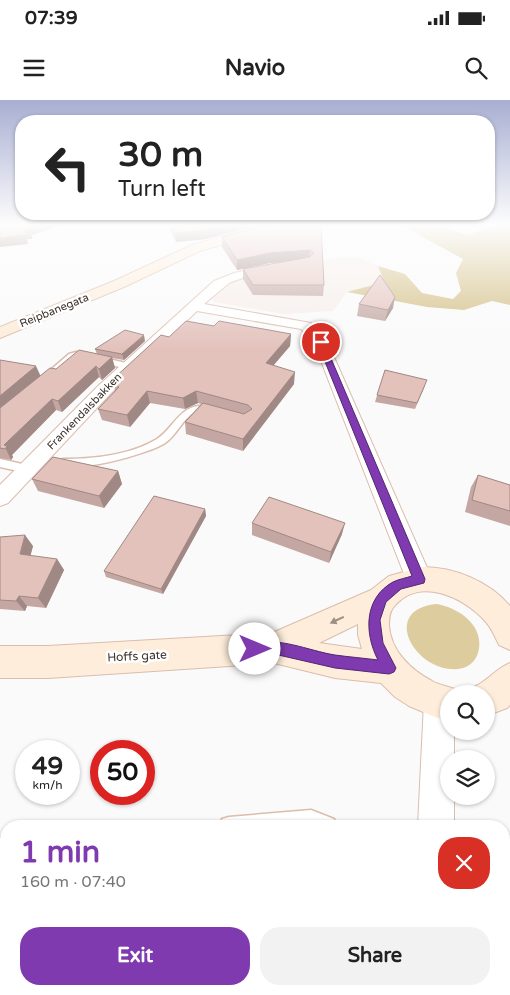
<!DOCTYPE html>
<html lang="en">
<head>
<meta charset="utf-8">
<style>
	:root { --surface:#fff; --page:#f2f2f2; --text:#222; --muted:#767676; --accent:#7e3aae }
	body { margin:0; font-family:"Varela Round",sans-serif; background:var(--page); color:var(--text); height:100vh; display:flex; flex-direction:column; font-size:19px; white-space:nowrap }
	* { box-sizing:border-box; margin:0 }
	p { font-size:16px; color:var(--muted) }
	.icon { flex:none; width:28px; height:28px; fill:none; stroke:currentColor; stroke-width:2; stroke-linecap:round; stroke-linejoin:round }
	.map { position:relative; flex:1; overflow:hidden }
	.panel { position:absolute; left:0px; top:720px; width:510px; height:175px; display:flex; flex-direction:column; background:var(--surface); border-radius:20px 20px 0 0; box-shadow:0 1px 4px #0004 }
	.panel>* { flex:none }
	.guide { position:absolute; left:15px; top:15px; width:480px; height:105px; border-radius:20px; box-shadow:0 1px 4px #0004; background:#fff; color:var(--text); overflow:hidden }
	.buttons { position:absolute; left:440px; top:585px; display:grid; gap:10px }
	.buttons a { display:grid; place-items:center; width:55px; height:55px; border-radius:50%; background:var(--surface); box-shadow:0 1px 4px #0004; font-size:25px }
	.speed { position:absolute; left:15px; top:640px; display:flex; gap:10px; font-size:25px; font-weight:700; text-align:center }
	.speed>* { display:grid; place-content:center; width:65px; height:65px; border-radius:50%; background:var(--surface); box-shadow:0 1px 4px #0004; line-height:1 }
	.speed small { font-size:12px; font-weight:400 }
	.speed .limit { border:8px solid #d22; background:#fff; color:#111 }
	.pin { position:absolute; display:grid; place-items:center; width:42px; height:42px; color:#fff; margin:-21px; border:2px solid #fff; border-radius:50%; box-shadow:0 1px 5px #0007 }
	.me { position:absolute; width:55px; margin:-28px; rotate:90deg; stroke-linejoin:round; filter:drop-shadow(0 0 4px #0008) }
	.turn { display:flex; align-items:center; gap:18px; height:105px; padding:0 20px; font-size:22px }
	.turn .icon { width:65px; height:65px; stroke-width:2.5 }
	.turn b { display:block; font-size:35px; line-height:42px }
	.round { display:grid; place-items:center; flex:none; width:52px; height:52px; border-radius:20px; background:var(--page) }
	.headline { display:flex; align-items:center; justify-content:space-between; height:85px; padding:0 20px }
	h1 { font-size:30px; font-weight:800; line-height:38px; color:var(--accent) }
	.cta { display:flex; gap:10px; margin-top:auto; padding:10px 20px }
	.cta a { flex:1; height:58px; border-radius:20px; background:var(--accent); color:#fff; font-size:20px; font-weight:800; line-height:58px; text-align:center }
	.cta a+a { background:var(--page); color:var(--text) }
	.status { display:flex; justify-content:space-between; align-items:center; height:35px; padding:0 25px; background:var(--surface); direction:ltr }
	.status svg { height:14px; fill:currentColor }
	header { display:flex; justify-content:space-between; align-items:center; height:65px; padding:0 20px; background:var(--surface); font-size:22px; font-weight:800 }
	.map>svg:first-child { display:block }
	.built { fill:#f6eeea }
	.green { fill:#ddcd9e }
	.forest { fill:#d2be83 }
	.lines { fill:none; stroke-linecap:round; stroke-linejoin:round }
	.lane-casing { stroke:#dbbdad; stroke-width:3 }
	.street-casing { stroke:#dbbdad; stroke-width:2 }
	.secondary-casing { stroke:#dbbdad; stroke-width:2 }
	.lane { fill:#fff; fill-rule:evenodd }
	.street { fill:#fff; fill-rule:evenodd }
	.secondary { fill:#fdedda; fill-rule:evenodd }
	.wall { fill:#c4a7a2 }
	.shaded-wall { fill:#a08884 }
	.building { fill:#e4c2bc; stroke:#a08884 }
	.oneway { fill:#9d8f82 }
	.route { fill:#7e3aae; stroke:#522671 }
	.labels { text-anchor:middle; stroke-width:5; stroke-linejoin:round; paint-order:stroke }
	.far-street-label { font-size:11px; fill:#3d312b; stroke:#fff }
	.street-label { font-size:12px; fill:#3d312b; stroke:#fff }
</style>
</head>
<body>
<div class="status"><b>07:39</b><svg viewBox="0 0 49 12"><path d="M0 12V9h3v3zM5 12V6h3v6zM10 12V3h3v9zM15 12V0h3v12zM26 1h20v11H26zM47 4h2v5h-2z"/></svg></div>
<header><svg class="icon" aria-label="menu" viewBox="0 0 24 24"><path d="M4 6h16M4 12h16M4 18h16"/></svg>Navio<svg class="icon" aria-label="search" viewBox="0 0 24 24"><circle cx="10" cy="10" r="6"/><path d="M15 15l6 6"/></svg></header>
<div class="map">
<svg width="510" height="895" viewBox="0 0 510 895">
	<rect width="100%" height="100%" fill="#fafafa"/>
	<!-- built -->
	<polygon class="built" points="343,157 360,158 378,166 383,179 377,185 347,192 333,211 283,214 214,202 212,199 236,177"/>
	<!-- green -->
	<path class="green" d="M437 504C451 507 464 513 473 525 485 541 480 567 458 569 415 573 379 509 437 504Z"/>
	<!-- forest -->
	<polygon class="forest" points="399,124 442,124 450,129 467,135 503,124 510,125 510,205 492,201 464,210 427,207 347,192 377,184 383,179 378,166 405,174 422,193 453,199 461,191 456,173 463,159"/>
	<g class="lines">
		<defs>
			<g id="lane">
				<polygon points="76,252 131,264 132,266 128,269 77,257 52,278 46,278 46,274 69,254"/>
				<path d="M202 306 219 312 214 315C208 313 202 310 195 312 182 319 177 335 165 343 151 353 70 376 58 363L63 359C93 359 131 355 157 339 173 329 180 305 202 306Z"/>
				<polygon points="0,359 31,366 32,369 27,373 0,367"/>
				<polygon points="311,710 334,719 336,726 220,726 222,719 229,717"/>
				<polygon points="6,735 6,755 0,758 0,738"/>
			</g>
			<g id="street">
				<polygon points="273,165 279,169 277,171 245,177 229,183 204,204 311,223 326,239 432,479 428,486 419,489 410,486 406,479 314,243 301,229 197,211 110,294 8,403 0,406 0,385 98,286 214,181 234,173"/>
				<polygon points="439,587 450,591 451,594 449,594 449,631 454,631 454,659 449,659 449,696 454,696 454,726 418,726 424,602 428,591"/>
				<polygon points="443,889 485,889 488,895 444,895"/>
			</g>
			<g id="secondary">
				<polygon points="268,124 282,124 270,131 200,151 124,187 0,238 0,227 114,181 192,145"/>
				<path d="M422 467C454 467 489 481 510 506V550L499 545C495 537 492 529 486 522 464 497 418 475 393 508 389 513 389 520 389 526 391 551 411 570 432 581 441 586 452 587 461 591L463 594H449V621L435 617 409 606 395 597 381 583 335 578 274 563 48 578H0V546H48L272 533 371 490 389 476ZM358 524V535L362 549 319 543Z"/>
				<path d="M510 563V605L507 608 486 616V594H471L474 587C489 580 494 570 510 563Z"/>
			</g>
		</defs>
		<!-- lane casing -->
		<use href="#lane" class="lane-casing"/>
		<!-- street casing -->
		<use href="#street" class="street-casing"/>
		<!-- secondary casing -->
		<use href="#secondary" class="secondary-casing"/>
		<!-- lane -->
		<use href="#lane" class="lane"/>
		<!-- street -->
		<use href="#street" class="street"/>
		<!-- secondary -->
		<use href="#secondary" class="secondary"/>
	</g>
	<!-- wall -->
	<g class="wall">
		<polygon points="167,124 263,124 206,139 176,142"/>
		<polygon points="321,124 324,185 323,196 253,195 243,179 243,169 285,162 270,163 237,170 222,147 222,137"/>
		<polygon points="359,204 393,208 385,221 357,216"/>
		<polygon points="214,226 291,234 290,246 273,266 294,284 243,351 186,334 185,322 201,304 198,303 185,309 150,303 130,327 102,320 98,309 115,291 112,280 169,237"/>
		<polygon points="145,241 124,260 112,258 115,268 102,280 99,277 62,312 56,310 12,355 13,357 11,360 0,358 0,260 40,276 97,254 95,249"/>
		<polygon points="385,270 425,286 415,309 375,302"/>
		<polygon points="118,371 122,384 104,408 38,391 32,379"/>
		<polygon points="478,375 510,385 510,426 465,412 471,387"/>
		<polygon points="205,409 206,416 163,494 106,477 104,471"/>
		<polygon points="252,423 342,434 329,463 252,435"/>
		<polygon points="0,437 33,446 30,456 57,459 64,470 46,508 27,506 25,511 0,509"/>
	</g>
	<!-- shaded-wall -->
	<g class="shaded-wall">
		<polygon points="38,124 65,124 32,135 32,139 27,139 28,144 0,147 0,138 24,131 29,126"/>
		<polygon points="230,124 263,124 206,139 176,142 175,133"/>
		<polygon points="310,150 309,159 270,163 237,170 237,160 270,153"/>
		<polygon points="395,197 393,208 385,221 388,210"/>
		<polygon points="291,234 290,246 265,275 266,263"/>
		<polygon points="144,235 145,241 124,260 122,254"/>
		<polygon points="112,257 115,268 102,280 99,269"/>
		<polygon points="36,266 41,277 0,312 0,296"/>
		<polygon points="96,266 99,277 62,312 58,301"/>
		<polygon points="295,272 294,284 243,351 243,339"/>
		<polygon points="147,291 150,303 130,327 127,315"/>
		<polygon points="196,291 198,303 185,309 183,298"/>
		<polygon points="52,299 56,310 12,355 13,357 11,360 4,345"/>
		<polygon points="118,371 122,384 104,408 99,396"/>
		<polygon points="205,409 206,416 163,494 161,489"/>
		<polygon points="345,423 342,434 329,463 331,452"/>
		<polygon points="25,435 33,446 28,465 20,454"/>
		<polygon points="57,459 64,470 46,508 38,498"/>
		<polygon points="19,496 27,506 25,511 16,501"/>
	</g>
	<!-- building -->
	<g class="building">
		<polygon points="6,124 38,124 29,126 29,130 24,131 25,135 0,138 0,126"/>
		<polygon points="170,124 230,124 206,130 175,133"/>
		<polygon points="271,124 321,124 324,185 253,185 243,169 310,157 314,153 310,150 270,153 237,160 222,137"/>
		<polygon points="380,175 395,197 388,210 359,204"/>
		<polygon points="186,221 214,226 219,221 291,234 266,263 295,272 243,339 185,322 203,303 244,314 252,309 248,305 196,291 183,298 147,291 127,315 98,309 119,287 112,280 161,235 169,237"/>
		<polygon points="125,230 144,235 122,254 95,249"/>
		<polygon points="79,250 112,257 99,269 96,266 58,301 52,299 4,345 7,346 5,349 0,348 0,308 50,268 56,269"/>
		<polygon points="0,260 36,266 0,296"/>
		<polygon points="385,270 427,280 417,303 377,295"/>
		<polygon points="53,357 118,371 99,396 32,379"/>
		<polygon points="478,375 510,385 510,411 472,400"/>
		<polygon points="154,396 205,409 161,489 104,471"/>
		<polygon points="269,397 345,423 331,452 252,423"/>
		<polygon points="25,435 20,454 57,459 38,498 19,496 16,501 0,500 0,437"/>
	</g>
	<!-- one-way arrows -->
	<defs><path id="oneway-solid" d="M-6-.8H1V-3.2L6.5 0L1 3.2V.8H-6Z" transform="scale(1.25)"/></defs>
	<use class="oneway" href="#oneway-solid" transform="translate(337 520) rotate(155)"/>
	<!-- sky -->
	<linearGradient id="sky" x2="0" y2="1"><stop stop-color="#a8aed2"/><stop offset="0.5" stop-color="#fdfdfd"/><stop offset="1" stop-color="#fdfdfd" stop-opacity="0"/></linearGradient>
	<rect width="510" height="249" fill="url(#sky)"/>
	<!-- route -->
	<path class="route" d="M321 239 324 242 425 479 424 483 401 489 386 502 380 520 383 543 396 568 394 572 389 574 335 568 274 554 255 555 250 554 248 549 250 545C276 535 309 551 335 555 349 557 363 558 378 560 364 533 364 498 393 482 399 479 406 478 412 476L317 242Z"/>
	<g class="labels">
		<!-- far-street labels -->
		<g class="far-street-label">
			<text transform="translate(54 210) rotate(-22)" y="4">Reipbanegata</text>
			<text transform="translate(84 311) rotate(-46)" y="4">Frankendalsbakken</text>
		</g>
		<!-- street labels -->
		<g class="street-label">
			<text transform="translate(137 556) rotate(-3)" y="4">Hoffs gate</text>
		</g>
	</g>
</svg>
<div class="buttons">
<a><svg class="icon" aria-label="search" viewBox="0 0 24 24"><circle cx="10" cy="10" r="6"/><path d="M15 15l6 6"/></svg></a>
<a><svg class="icon" aria-label="layers" viewBox="0 0 24 24"><path d="M12 4l9 5-9 5-9-5zM3 14l9 5 9-5"/></svg></a>
</div>
<div class="speed"><div>49<small>km/h</small></div><div class="limit">50</div></div>
<div class="pin" style="left:321px;top:242px;background:#d93025"><svg class="icon" aria-label="arrive" viewBox="0 0 24 24"><path d="M6 21V4h12l-3 4 3 4H6"/></svg></div>
<svg class="me" style="left:255px;top:549px" viewBox="-20 -20 40 40"><circle r="19" fill="#fff"/><path d="M0-13L10 11 0 6-10 11z" fill="#7e3aae"/></svg>
<div class="guide">
<div class="turn"><svg class="icon" aria-label="left" viewBox="0 0 24 24"><path d="M17 20v-9H6M10 6l-5 5 5 5"/></svg><div><b>30 m</b>Turn left</div></div>
</div>
<section class="panel">
<div class="headline"><div><h1>1 min</h1><p>160 m · 07:40</p></div><a class="round" style="background:#d93025;color:#fff"><svg class="icon" aria-label="close" viewBox="0 0 24 24"><path d="M6 6l12 12M18 6L6 18"/></svg></a></div>
<div class="cta"><a>Exit</a><a>Share</a></div>
</section>
</div>
</body>
</html>
